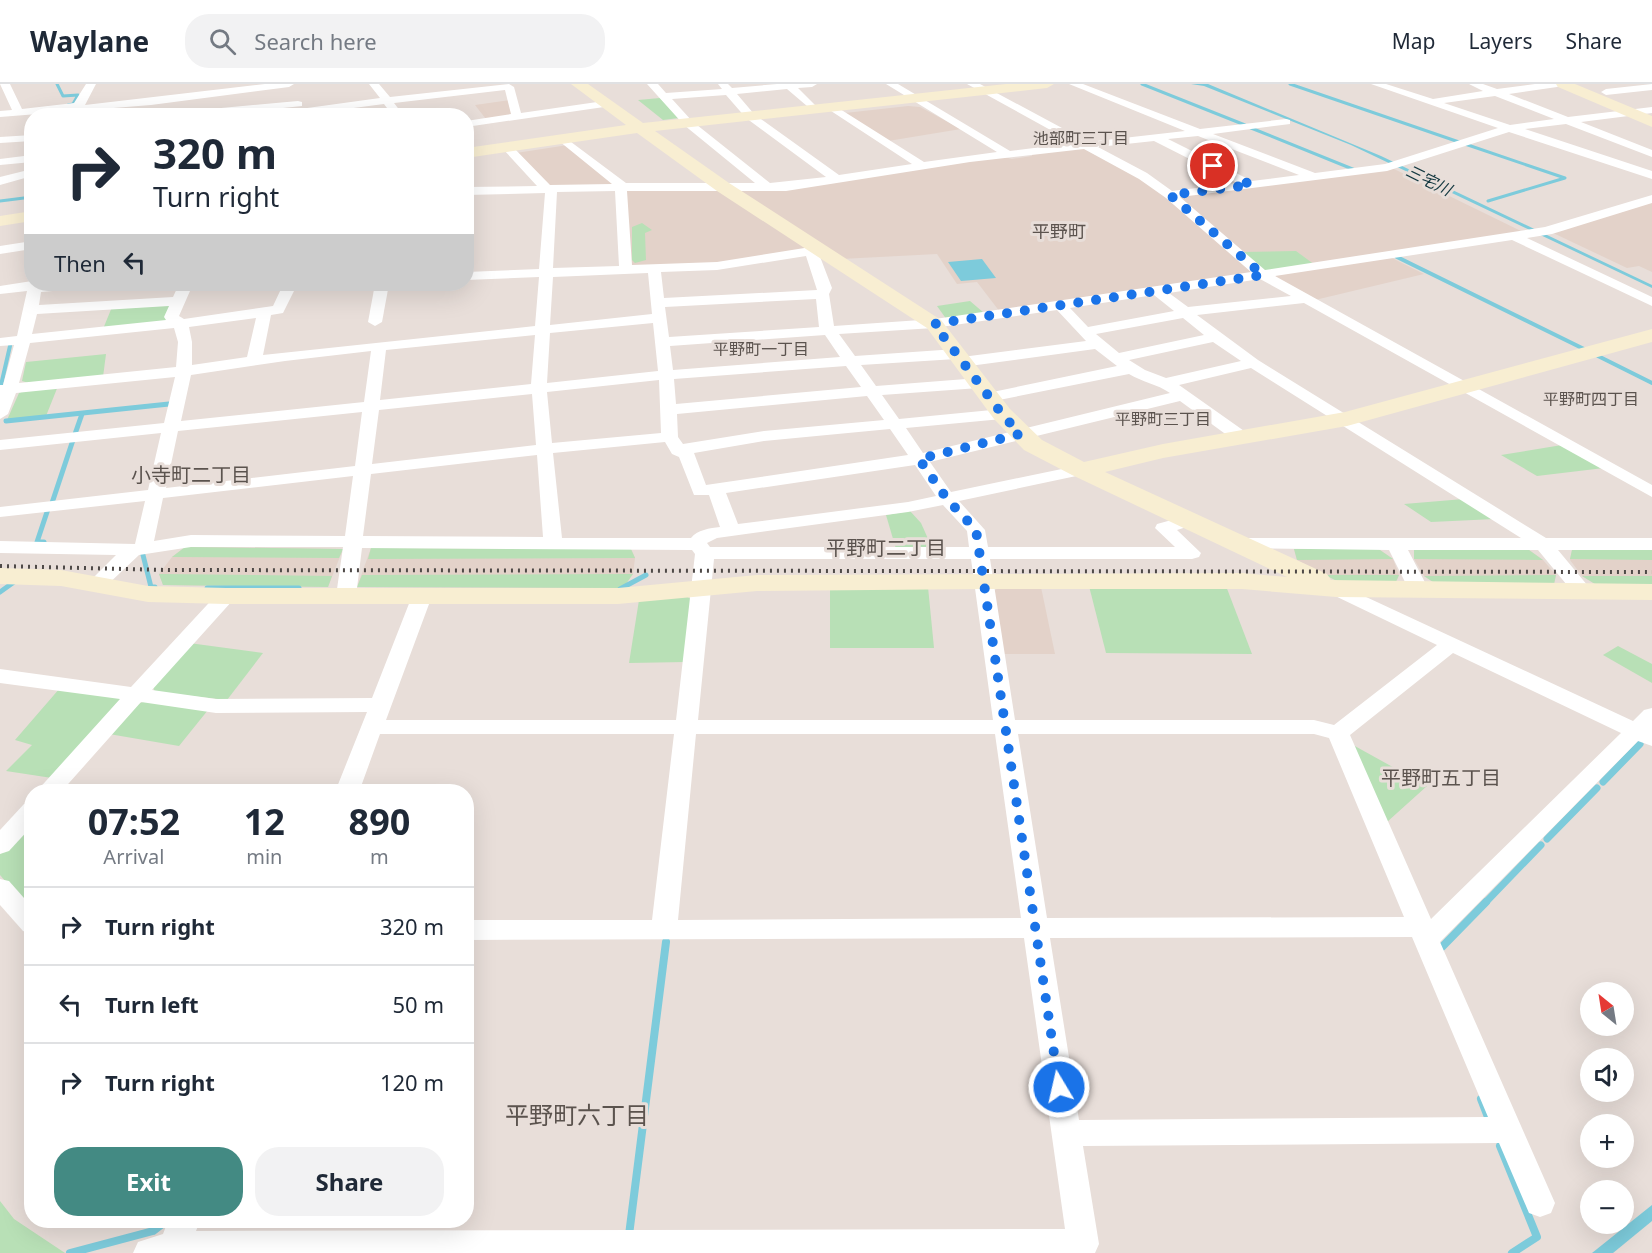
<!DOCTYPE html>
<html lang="en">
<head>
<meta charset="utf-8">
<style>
	:root { --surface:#fff; --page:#f2f2f3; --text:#1f2937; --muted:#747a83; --line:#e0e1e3; --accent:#438a83 }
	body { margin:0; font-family:"Noto Sans","Noto Sans JP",sans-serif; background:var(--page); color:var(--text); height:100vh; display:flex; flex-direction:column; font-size:22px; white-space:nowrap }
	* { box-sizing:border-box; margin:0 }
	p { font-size:20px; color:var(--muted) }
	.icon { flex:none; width:33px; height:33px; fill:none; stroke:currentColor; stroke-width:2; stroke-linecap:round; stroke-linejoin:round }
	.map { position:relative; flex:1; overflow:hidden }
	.sheet { position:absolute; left:24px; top:700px; width:450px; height:444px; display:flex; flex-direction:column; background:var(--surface); border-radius:24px; box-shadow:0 6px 24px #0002 }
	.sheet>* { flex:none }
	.banner { position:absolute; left:24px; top:24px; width:450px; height:183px; border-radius:24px; box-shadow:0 6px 24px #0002; background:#fff; color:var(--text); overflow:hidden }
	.needle { width:39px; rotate:330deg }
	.controls { position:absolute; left:1580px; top:898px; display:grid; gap:12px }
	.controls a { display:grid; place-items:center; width:54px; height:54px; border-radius:50%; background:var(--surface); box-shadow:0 6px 24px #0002; font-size:30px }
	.pin { position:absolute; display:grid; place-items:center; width:51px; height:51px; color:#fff; margin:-26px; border:3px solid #fff; border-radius:50%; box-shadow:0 2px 6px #0007 }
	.me { position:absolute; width:66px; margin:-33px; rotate:351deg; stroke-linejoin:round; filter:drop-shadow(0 0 4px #0008) }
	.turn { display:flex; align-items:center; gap:21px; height:126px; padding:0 30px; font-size:27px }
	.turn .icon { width:78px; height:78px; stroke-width:2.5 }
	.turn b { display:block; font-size:42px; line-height:51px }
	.then { display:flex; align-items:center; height:57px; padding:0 30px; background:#0003; gap:12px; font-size:22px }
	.eta { display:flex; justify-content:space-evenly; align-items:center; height:102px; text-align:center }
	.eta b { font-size:36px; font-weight:700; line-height:42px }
	.cta { display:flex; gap:12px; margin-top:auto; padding:12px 30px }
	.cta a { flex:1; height:69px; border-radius:24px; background:var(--accent); color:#fff; font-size:24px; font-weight:700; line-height:69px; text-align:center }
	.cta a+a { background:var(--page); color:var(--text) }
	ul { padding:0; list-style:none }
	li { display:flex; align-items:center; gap:18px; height:78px; padding:0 30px; border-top:2px solid var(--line) }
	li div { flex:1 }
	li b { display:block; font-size:22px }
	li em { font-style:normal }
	header { display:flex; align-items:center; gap:36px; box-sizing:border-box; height:84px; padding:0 30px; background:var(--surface); border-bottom:2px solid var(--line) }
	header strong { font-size:28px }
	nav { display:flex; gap:33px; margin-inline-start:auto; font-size:21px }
	.search { width:420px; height:54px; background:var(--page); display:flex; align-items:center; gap:15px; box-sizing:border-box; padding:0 21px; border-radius:24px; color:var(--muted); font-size:22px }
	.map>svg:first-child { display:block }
	.built { fill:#e3d2c9 }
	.green { fill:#b8e0b6 }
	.water { fill:#7dcbdb }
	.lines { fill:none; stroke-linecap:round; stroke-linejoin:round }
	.stream-far4 { stroke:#7dcbdb; stroke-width:3 }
	.stream-far3 { stroke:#7dcbdb; stroke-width:4 }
	.stream-far2 { stroke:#7dcbdb; stroke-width:5 }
	.stream-far1 { stroke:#7dcbdb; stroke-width:7 }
	.stream { stroke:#7dcbdb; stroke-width:8 }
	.street { fill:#fff; fill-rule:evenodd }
	.secondary { fill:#f8eed2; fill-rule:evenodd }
	.rail { stroke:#4e4947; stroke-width:4; stroke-dasharray:2 5; stroke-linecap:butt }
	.route { stroke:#1a73e8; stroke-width:10; stroke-dasharray:0 18 }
	.labels { text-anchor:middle; stroke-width:6; stroke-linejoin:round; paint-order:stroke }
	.far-neighbourhood-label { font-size:16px; fill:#5b534e; stroke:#e8ded9 }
	.far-water-label { font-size:16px; font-style:italic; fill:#12373f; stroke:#e8ded9 }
	.far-quarter-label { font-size:18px; fill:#5b534e; stroke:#e8ded9 }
	.neighbourhood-label { font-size:20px; fill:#5b534e; stroke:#e8ded9 }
	.near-neighbourhood-label { font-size:24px; fill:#5b534e; stroke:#e8ded9 }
</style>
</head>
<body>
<header>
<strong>Waylane</strong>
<div class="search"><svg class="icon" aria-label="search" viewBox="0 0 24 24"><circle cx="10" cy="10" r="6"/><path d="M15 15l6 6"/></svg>Search here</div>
<nav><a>Map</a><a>Layers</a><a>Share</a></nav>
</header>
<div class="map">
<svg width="1652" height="1169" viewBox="0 0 1652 1169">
	<rect width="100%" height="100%" fill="#e8ded9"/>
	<!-- built -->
	<g class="built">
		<polygon points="510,16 513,31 486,35 475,21"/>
		<polygon points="908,22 920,23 961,45 888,57 845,29"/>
		<polygon points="568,61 617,101 551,103 516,69"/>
		<polygon points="1082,64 1138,92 1169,113 1392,84 1525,149 1386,171 1424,190 1315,216 1276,194 1276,191 1256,188 1000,228 977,198 957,200 937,170 841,175 824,164 741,178 630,183 625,105 743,105 1004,73 1012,75 1032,72 1032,70"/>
		<polygon points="1652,117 1652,188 1639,182 1627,184 1551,148"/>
		<polygon points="185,463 343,465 328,503 163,501 159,490 172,473"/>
		<polygon points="371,464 631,465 635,474 633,490 623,504 357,503"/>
		<polygon points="1377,464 1393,475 1399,491 1395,500 1343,500 1297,476 1294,465"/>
		<polygon points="1414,465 1529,466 1543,476 1556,491 1554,500 1436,500 1424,492 1414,475"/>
		<polygon points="1652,465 1652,501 1595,500 1582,492 1570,476 1572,466"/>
		<polygon points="1000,503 1041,503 1055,570 1003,570 992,508"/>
	</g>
	<!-- green -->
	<g class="green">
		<polygon points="660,14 679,34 663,36 638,16"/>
		<polygon points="642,139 652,146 645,149 646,176 635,179 632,176 632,143"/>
		<polygon points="1296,167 1315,181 1268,188 1261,186 1242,168"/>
		<polygon points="970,217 984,229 947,236 937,222"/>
		<polygon points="170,219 169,238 103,245 112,223"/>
		<polygon points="106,270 103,293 32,300 22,297 26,278"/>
		<polygon points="58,302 46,332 7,336 19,309 31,304"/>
		<polygon points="1562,361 1604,384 1537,392 1501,371"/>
		<polygon points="1464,415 1495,435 1431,438 1404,420"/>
		<polygon points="910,427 921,439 933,466 896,465 886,431"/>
		<polygon points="185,463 343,465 339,474 172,473"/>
		<polygon points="371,464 631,465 635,474 368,475"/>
		<polygon points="1377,464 1393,475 1297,476 1294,465"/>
		<polygon points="1414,465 1529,466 1543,476 1414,475"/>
		<polygon points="1652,465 1652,476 1570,475 1572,466"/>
		<polygon points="159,490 160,490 332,492 328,503 163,501"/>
		<polygon points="633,490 623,504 357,503 362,491"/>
		<polygon points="1325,491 1399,491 1395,500 1343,500"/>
		<polygon points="1556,491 1554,500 1436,500 1424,492"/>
		<polygon points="1582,492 1652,492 1652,501 1595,500"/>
		<polygon points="1089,502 1226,502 1252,570 1106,569"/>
		<polygon points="830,503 928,503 934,564 830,564"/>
		<polygon points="686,512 694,517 686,578 629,579 639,516"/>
		<polygon points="189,559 263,569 227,616 155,608 152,601"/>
		<polygon points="1618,562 1652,580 1652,599 1603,571"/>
		<polygon points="60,604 122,613 52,694 6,687 32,661 15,656"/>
		<polygon points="149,616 208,626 179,662 109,650 137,620"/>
		<polygon points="1353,661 1427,702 1387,738"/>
		<polygon points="31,742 31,827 0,791 0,770"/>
		<polygon points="0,1117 14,1135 65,1169 0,1169"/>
	</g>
	<!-- water -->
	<g class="water">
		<polygon points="1191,0 1208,0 1381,72 1652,201 1652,204 1351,61 1204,2"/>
		<polygon points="982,175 996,194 961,197 948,178"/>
		<polygon points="1652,1121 1652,1137 1613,1169 1592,1169"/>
	</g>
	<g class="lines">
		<!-- stream-far4 -->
		<g class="stream-far4">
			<polyline points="57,0 63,12 78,11 73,20 68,21"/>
			<polyline points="1142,0 1245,41"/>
			<polyline points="1290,0 1459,58"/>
			<polyline points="1251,44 1355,86"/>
			<polyline points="1465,60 1565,94 1488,117"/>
			<polyline points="0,117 32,113"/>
		</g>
		<!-- stream-far3 -->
		<g class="stream-far3">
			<polyline points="1397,173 1586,266"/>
			<polyline points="1598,272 1652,299"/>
			<polyline points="1,301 10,262"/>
		</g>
		<!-- stream-far2 -->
		<g class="stream-far2">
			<polyline points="6,337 169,320"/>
			<polyline points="75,350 82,330"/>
			<polyline points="52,419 73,356"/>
			<polyline points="44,458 37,458 48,425"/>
			<polyline points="143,471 151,503 155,503"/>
			<polyline points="207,504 299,504"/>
			<polyline points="620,505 646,491"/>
			<polyline points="0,508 14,498"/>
		</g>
		<!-- stream-far1 -->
		<g class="stream-far1">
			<polyline points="1603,698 1640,660"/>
			<polyline points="1547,755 1597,704"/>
			<polyline points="1485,819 1541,761"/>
		</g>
		<!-- stream -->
		<g class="stream">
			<polyline points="1442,863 1486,818"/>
			<polyline points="1481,1015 1488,1033"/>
			<polyline points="1500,1062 1537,1153 1512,1169"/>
			<polyline points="629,1151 666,858"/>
			<polyline points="70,1169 153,1147 166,1137"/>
		</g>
		<!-- street -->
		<g class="street">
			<polygon points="0,0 10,0 22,25 74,19 86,0 96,0 85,21 265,0 294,0 289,3 151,21 0,33 0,27 12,26"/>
			<polygon points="369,0 379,0 390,13 509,0 514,3 521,29 604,17 609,20 604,23 466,43 466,37 511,30 505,6 394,19 404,32 393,32 384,20 300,31 295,28 300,25 380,14"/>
			<path d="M647 0H658L666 9 722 5 718 0H728L732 4 777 0H817L812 3 798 4 819 25 814 28 787 5 737 10 754 30 839 91 912 80 828 25 827 23 832 20 924 78 997 68 886 0H898L1010 67 1074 59 967 0H980L1088 58 1185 47 1069 0H1083L1200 45 1286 35 1290 36V40L1213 50 1315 89 1385 80 1498 44 1371 0H1386L1433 15 1483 7 1469 0H1483L1497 5 1535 0H1562L1557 3 1509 10 1568 33 1652 23V29L1581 38 1652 66V73L1566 40 1525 45 1652 87V95L1509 48 1387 87 1180 113 1265 186 1545 143 1652 111V119L1552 150 1527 154 1652 213V222L1512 156 1275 192 1652 401V413L1304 219 1197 231 1258 276 1546 454H1652V466H1558L1593 508 1590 512H1576L1538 466H1408L1429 506 1426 510H1412L1409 506 1389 466 1233 464 1231 460 1233 456 1240 454H1521L1251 284 1179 301 1247 349 1249 353 1247 357H1235L1180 317 930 378 951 408 1081 381 1087 382 1090 386 1087 390 1081 391 959 417 985 446 988 463H1175L1155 444 1157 440 1190 431 1196 432 1199 436 1196 440 1177 446 1201 469 1199 473 1192 475H990L1015 636H1314L1334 641 1437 561 1329 509 1326 505 1329 501 1336 499 1633 637 1644 626 1652 624V662L1638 657 1440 858 1555 1119 1551 1129 1540 1133 1529 1129 1499 1059 1083 1062 1099 1160 1095 1169H133L138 1158 163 1150 168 1137H200L196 1147 1065 1145 1024 854 466 856V836H652L674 650H380L359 708H335L367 628 216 629 141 618 61 708H36L120 615 0 599V585L131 603 219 508H233L236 512 233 516 152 606 216 615 372 614 412 512 415 508H429L432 512 386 636H676L695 470 692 466 362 464 356 512 353 516H339L336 512 343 463H191L139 471 103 505H89L86 501 116 471 0 469V457L135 460 145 417 0 433V423L148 406 161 349 0 366V356L164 339 175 293 16 309 8 330 0 335V301H3L14 261 0 262V254L17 252 27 207 0 210V202L32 197V200H142L135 204H86L41 208 39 221 173 213 179 200H350L348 203 343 204 295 205 283 229 271 231 263 271 535 242 539 193 466 196V188L539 185 545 109 466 111V103L537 102 503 65V61H511L550 101 612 100 559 57 557 55 563 52 626 99H755L684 41ZM726 11 746 34 826 93 770 99 692 37 672 15ZM1495 12 1554 35 1510 41 1444 19ZM1198 52 1299 91 1252 97 1168 55ZM1154 57 1237 99 1172 107 1147 89 1098 63ZM1084 65 1139 95 1166 114 1251 188 935 235 834 242 829 210 832 204 819 170 824 166 822 163 817 162 717 178 632 181 627 107H786L970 78ZM615 107 619 182 553 184 557 108ZM806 172 817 206 664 214 661 188 717 186ZM648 189 652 230 550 241 553 193ZM1260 195 1291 212 1188 223 1169 209ZM281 205 273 222 184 235 179 232 190 207ZM1154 211 1174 227 1088 243 1070 224ZM816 215 819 243 669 253 665 223ZM169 222 164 233 166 236 32 250 37 230ZM1057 226 1086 257 962 273 954 278 962 283 1095 265 1117 282 983 310 981 313 983 316 989 318 1129 290C1142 298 1157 300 1170 309L923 369 906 344 1002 335 1010 330 1002 325 899 335 882 311 979 304 987 299 979 294 876 302 861 281 956 275 964 270 956 265 855 272 839 250 934 244ZM256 234 247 273 192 281V258L189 243ZM1183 234 1204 251 1119 269 1096 250ZM653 239 658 287 547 299 550 249ZM174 244 178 258 176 283 19 299 30 259ZM535 251 531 300 380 316 386 266ZM825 251 840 273 673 286 670 262ZM1213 258 1241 277 1166 294 1145 286 1129 276ZM371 267 364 318 181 337 191 291 285 277ZM846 282 861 303 676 320 674 295ZM659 296 661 349 552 359 547 308ZM532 310 536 361 372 380 379 326ZM867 312 884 336 764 347 683 360 678 353 677 330ZM362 328 355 382 166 404 178 347ZM890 345 908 371 706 401 694 369 764 357ZM665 358 672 370 679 373 694 411H709L720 443C710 444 697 446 691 454H562L553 369ZM537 371 543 453 363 452 371 390ZM915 381 936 412 908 418 738 440 726 409ZM353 392 345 452 191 451 154 457 163 414ZM943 421 967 447 969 463H710L707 459 717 454 908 428ZM714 475H971L993 636H698ZM1453 569 1621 649 1431 835 1350 651ZM696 650H995L1021 834 678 836ZM1018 650H1314L1329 654 1404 833 1047 834ZM1412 853 1488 1033 1079 1036 1050 854Z"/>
			<polygon points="1652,0 1652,6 1606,11 1601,8 1606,5"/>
			<polygon points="298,17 302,18 302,22 208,32 184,30 189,27"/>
			<polygon points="32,51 32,57 0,59 0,53"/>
			<polygon points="32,71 32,78 0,81 0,75"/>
			<polygon points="32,85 32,92 0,101 0,93"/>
			<polygon points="32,157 32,165 0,170 0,162"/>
			<polygon points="375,200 389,200 382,238 375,242 368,238"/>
			<polygon points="32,718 32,742 9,767 0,770 0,746 24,720"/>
			<polygon points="0,795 9,797 32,823 32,850 23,847 0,821"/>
		</g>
		<!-- secondary -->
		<g class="secondary">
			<polygon points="571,0 588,0 643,39 1006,0 1054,0 1047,4 655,47 729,99 941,236 1010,325 1042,356 1084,378 1163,360 1345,328 1652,245 1652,258 1347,342 1163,374 1105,388 1327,490 1331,496 1652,500 1652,516 1336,513 1242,505 982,505 757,507 618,520 226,520 148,518 61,502 0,500 0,484 61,486 148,502 226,504 618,504 757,491 1242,489 1287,493 1072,391 1024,366 994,335 927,244 717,107 637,49 466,74 466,64 626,41"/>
			<polygon points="1556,0 1575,0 1652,32 1652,43 1558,3"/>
			<polygon points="32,127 32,137 0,142 0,132"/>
		</g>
		<!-- rail -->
		<polyline class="rail" points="0,482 168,486 1652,488"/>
	</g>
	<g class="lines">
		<!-- route -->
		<polyline class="route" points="1059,1003 976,446 947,415 919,375 1020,350 1002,330 934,240 1263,191 1170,111 1251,101 1213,82"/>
	</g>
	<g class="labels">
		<!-- far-neighbourhood labels -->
		<g class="far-neighbourhood-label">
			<text x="1081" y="60">池部町三丁目</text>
			<text x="761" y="271">平野町一丁目</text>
			<text x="1591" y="321">平野町四丁目</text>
			<text x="1163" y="341">平野町三丁目</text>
		</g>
		<!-- far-water labels -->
		<g class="far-water-label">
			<text transform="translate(1429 96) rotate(26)" y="6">三宅川</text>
		</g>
		<!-- far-quarter labels -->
		<g class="far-quarter-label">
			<text x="1059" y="154">平野町</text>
		</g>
		<!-- neighbourhood labels -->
		<g class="neighbourhood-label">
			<text x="191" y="398">小寺町二丁目</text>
			<text x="886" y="471">平野町二丁目</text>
			<text x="1441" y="701">平野町五丁目</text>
		</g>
		<!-- near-neighbourhood labels -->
		<g class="near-neighbourhood-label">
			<text x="577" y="1040">平野町六丁目</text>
		</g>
	</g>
</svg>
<div class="controls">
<a><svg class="needle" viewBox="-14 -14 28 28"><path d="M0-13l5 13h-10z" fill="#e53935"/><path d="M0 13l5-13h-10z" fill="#747a83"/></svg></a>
<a><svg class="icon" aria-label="sound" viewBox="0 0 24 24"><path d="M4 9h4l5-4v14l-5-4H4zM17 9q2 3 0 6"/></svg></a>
<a>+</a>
<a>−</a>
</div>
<div class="pin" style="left:1213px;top:82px;background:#d93025"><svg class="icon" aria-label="arrive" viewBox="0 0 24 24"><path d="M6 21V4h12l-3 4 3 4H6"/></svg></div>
<svg class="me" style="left:1059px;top:1003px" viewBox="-20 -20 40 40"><circle r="17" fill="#1a73e8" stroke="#fff" stroke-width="3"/><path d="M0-11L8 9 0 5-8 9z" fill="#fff"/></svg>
<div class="banner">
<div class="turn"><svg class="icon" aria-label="right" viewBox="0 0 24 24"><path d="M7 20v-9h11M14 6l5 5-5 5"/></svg><div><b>320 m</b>Turn right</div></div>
<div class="then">Then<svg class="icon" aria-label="left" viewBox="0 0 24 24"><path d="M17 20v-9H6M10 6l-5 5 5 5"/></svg></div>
</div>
<section class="sheet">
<div class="eta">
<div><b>07:52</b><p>Arrival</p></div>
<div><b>12</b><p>min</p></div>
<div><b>890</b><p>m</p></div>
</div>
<ul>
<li><svg class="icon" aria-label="right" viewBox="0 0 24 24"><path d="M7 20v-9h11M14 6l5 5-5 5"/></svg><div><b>Turn right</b></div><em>320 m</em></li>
<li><svg class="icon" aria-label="left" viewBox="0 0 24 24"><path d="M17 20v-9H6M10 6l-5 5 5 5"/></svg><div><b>Turn left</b></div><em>50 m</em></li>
<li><svg class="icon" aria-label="right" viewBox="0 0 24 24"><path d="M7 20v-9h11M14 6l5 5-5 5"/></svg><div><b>Turn right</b></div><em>120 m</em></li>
</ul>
<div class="cta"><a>Exit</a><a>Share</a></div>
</section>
</div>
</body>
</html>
